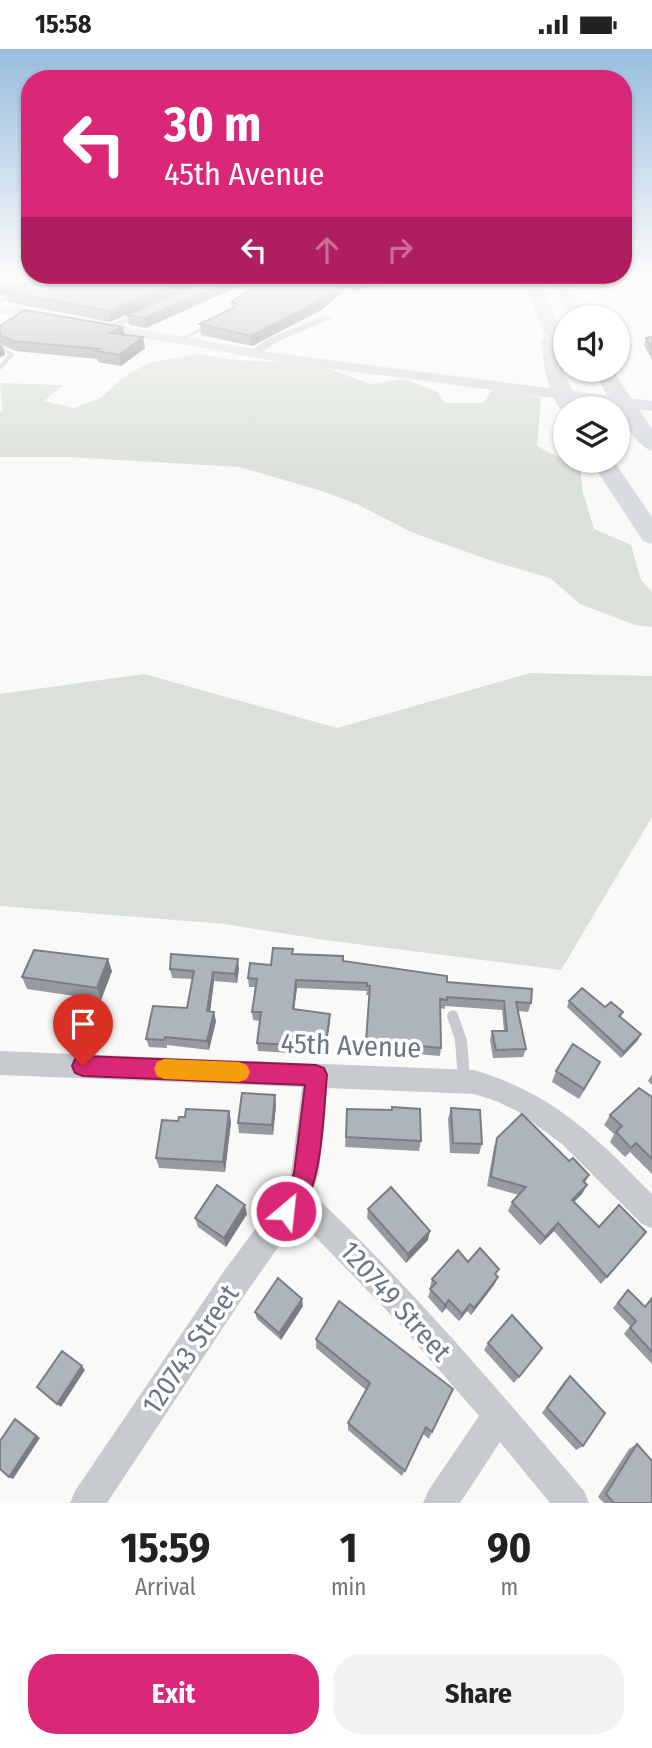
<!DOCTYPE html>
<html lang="en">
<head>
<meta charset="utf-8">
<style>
	:root { --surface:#fff; --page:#f2f2f2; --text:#222; --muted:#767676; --accent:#db2777 }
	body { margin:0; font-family:"Fira Sans Condensed",sans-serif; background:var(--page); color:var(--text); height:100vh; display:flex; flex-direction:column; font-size:26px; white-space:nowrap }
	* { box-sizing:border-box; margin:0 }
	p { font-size:23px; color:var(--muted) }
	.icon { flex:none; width:38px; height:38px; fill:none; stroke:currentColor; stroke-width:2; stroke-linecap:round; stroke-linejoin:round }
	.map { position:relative; height:1454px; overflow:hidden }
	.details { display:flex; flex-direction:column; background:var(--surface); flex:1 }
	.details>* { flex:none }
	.guide { position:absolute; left:21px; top:21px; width:611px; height:214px; border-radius:28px; box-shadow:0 2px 5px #0004; background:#db2777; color:#fff; overflow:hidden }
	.fabs { position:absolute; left:553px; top:256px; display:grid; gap:14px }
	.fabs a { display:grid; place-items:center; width:77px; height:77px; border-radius:50%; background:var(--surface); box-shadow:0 2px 5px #0004; font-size:35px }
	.pin { position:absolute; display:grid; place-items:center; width:60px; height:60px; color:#fff; margin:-72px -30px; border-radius:50% 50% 50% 0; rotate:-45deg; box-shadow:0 0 7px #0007 }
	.pin .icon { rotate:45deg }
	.me { position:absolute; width:77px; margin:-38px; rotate:28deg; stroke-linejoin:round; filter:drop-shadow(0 0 5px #0008) }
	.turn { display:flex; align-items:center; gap:24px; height:147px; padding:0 28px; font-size:32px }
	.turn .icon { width:91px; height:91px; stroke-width:2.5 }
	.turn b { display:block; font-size:49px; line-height:60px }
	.lanes { display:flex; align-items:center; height:66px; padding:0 28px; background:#0003; justify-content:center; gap:35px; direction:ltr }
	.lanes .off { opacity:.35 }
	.eta { display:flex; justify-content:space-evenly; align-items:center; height:119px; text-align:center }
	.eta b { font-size:42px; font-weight:700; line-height:49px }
	.button { display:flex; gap:14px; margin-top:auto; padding:14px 28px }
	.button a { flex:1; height:80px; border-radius:28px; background:var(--accent); color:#fff; font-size:28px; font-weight:700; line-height:80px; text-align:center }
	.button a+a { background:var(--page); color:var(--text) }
	.status { display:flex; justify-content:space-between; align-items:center; height:49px; padding:0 35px; background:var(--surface); direction:ltr }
	.status svg { height:19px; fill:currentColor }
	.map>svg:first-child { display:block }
	.green { fill:#dae1d8 }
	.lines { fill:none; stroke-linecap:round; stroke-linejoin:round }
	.lane { fill:#c7cace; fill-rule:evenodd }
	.street { fill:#c7cace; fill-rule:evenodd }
	.secondary { fill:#d8dbe0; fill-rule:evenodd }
	.highway { fill:#d8dbe0; fill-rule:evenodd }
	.wall { fill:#969ba2 }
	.shaded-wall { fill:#7a7e84 }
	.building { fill:#aeb4bc; stroke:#7a7e84; stroke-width:2 }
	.route { fill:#db2777; stroke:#8e194d; stroke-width:2 }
	.slow { fill:#f59e0b }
	.labels { text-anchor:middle; stroke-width:7; stroke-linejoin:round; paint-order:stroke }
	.near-street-label { font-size:28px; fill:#687688; stroke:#fff }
</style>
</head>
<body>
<div class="status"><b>15:58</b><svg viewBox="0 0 49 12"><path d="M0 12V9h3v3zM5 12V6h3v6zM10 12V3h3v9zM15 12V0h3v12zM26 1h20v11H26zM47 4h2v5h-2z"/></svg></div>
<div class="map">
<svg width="652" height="1454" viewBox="0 0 652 1454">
	<rect width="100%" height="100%" fill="#f9f9f7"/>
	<!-- green -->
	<g class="green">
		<polygon points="196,305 238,311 316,315 370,335 404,330 437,343 445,354 483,354 495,336 541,349 537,397 580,419 583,444 594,480 631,496 641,531 652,543 652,578 635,576 580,555 550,529 492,512 411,483 357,455 322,442 239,418 68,408 0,408 0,364 3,363 0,334 63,336 44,352 74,359 101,349 121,330 148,314"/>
		<polygon points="530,624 652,627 652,768 561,921 325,891 225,875 0,857 0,645 144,625 337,679"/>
	</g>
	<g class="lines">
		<!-- lane -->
		<g class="lane">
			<polygon points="17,244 21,245 0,253 0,250"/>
			<polygon points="210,274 214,275 180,293 175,292"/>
			<polygon points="0,297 15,305 0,321 0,316 9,305 0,301"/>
			<polygon points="453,961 457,963 467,991 470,1031 469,1035 464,1037 459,1035 458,1031 455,991 447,967 449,963"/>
		</g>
		<!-- street -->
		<g class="street">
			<polygon points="148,258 156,260 110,281 102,279"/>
			<polygon points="324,267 332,269 277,293 257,306 248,304 269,289"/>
			<path d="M0 1002 474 1021C554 1045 595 1087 652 1145V1179L642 1175 562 1095 517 1062 496 1052 474 1045 327 1039 319 1124 312 1144C410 1237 497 1339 584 1442L589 1454H550L500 1393 460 1454H423L428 1442 479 1367 394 1269 298 1170 246 1244 107 1454H70L75 1442 224 1222 285 1140 291 1124 302 1038 0 1026Z"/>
		</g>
		<!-- secondary -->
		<polygon class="secondary" points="0,256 282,305 652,352 652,362 282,313 0,264"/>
		<!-- highway -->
		<g class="highway">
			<path d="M522 228H538L565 291V319L562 318 563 321 580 359H565V364C548 351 543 312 541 291L545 287Z"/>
			<polygon points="550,228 566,228 586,268 568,268"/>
			<path d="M592 320H612L652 380V402C631 396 604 340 592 320Z"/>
			<polygon points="590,411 613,411 652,468 652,495 643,492"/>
		</g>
	</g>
	<!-- wall -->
	<g class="wall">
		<polygon points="0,228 213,228 110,273 8,253 6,245 0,247"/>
		<polygon points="215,228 146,279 129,276 127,266"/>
		<polygon points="264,228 391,228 370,239 353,242 348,239 321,261 252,297 201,286 200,275 232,260 231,253 265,231"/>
		<polygon points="0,277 124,285 145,299 121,317 98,313 97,310 16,302 2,296 5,306 0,308"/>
		<polygon points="652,288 652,311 644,296 646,289"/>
		<polygon points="293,900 293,905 343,912 447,933 531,954 528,963 518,962 526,1000 523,1008 493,1009 490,991 492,982 504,982 502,961 445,957 445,960 440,959 441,999 440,1007 365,1000 369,946 366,946 367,942 297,939 294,960 330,973 326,1000 290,995 289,1004 258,1002 257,994 260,972 253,971 252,963 255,938 249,938 248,929 271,916"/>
		<polygon points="239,919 237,934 214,932 210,962 216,972 209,1001 167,996 167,999 149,998 146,990 187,959 192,930 172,929 170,920"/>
		<polygon points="112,922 101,951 27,940 22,928"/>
		<polygon points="569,952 605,958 623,963 621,968 638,991 621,1009 567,958"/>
		<polygon points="556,1022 594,1024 579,1050 552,1033"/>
		<polygon points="652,1025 652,1036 648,1032"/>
		<polygon points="652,1048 652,1125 630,1103 625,1108 610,1093 614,1085 604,1076 610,1066"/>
		<polygon points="276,1056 273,1086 239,1084 238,1074"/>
		<polygon points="451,1059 482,1095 479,1105 450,1104 448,1070"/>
		<polygon points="347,1060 421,1092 419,1102 345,1098"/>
		<polygon points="229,1062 231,1073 225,1123 159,1119 156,1109 178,1072 185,1068"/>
		<polygon points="497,1089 569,1112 589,1126 585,1134 582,1145 574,1153 599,1178 646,1183 601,1235 554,1182 540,1196 508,1162 512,1153 519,1146 487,1137 494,1098"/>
		<polygon points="368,1160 428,1191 406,1214 367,1169"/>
		<polygon points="247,1165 226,1198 198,1178 195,1169"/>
		<polygon points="468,1213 498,1228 494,1236 471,1266 467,1262 459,1272 446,1259 442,1264 428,1248 431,1239 430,1238 432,1230"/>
		<polygon points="628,1241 644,1258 652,1248 652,1315 624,1285 630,1277 613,1259"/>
		<polygon points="303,1257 281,1291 257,1270 255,1263"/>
		<polygon points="316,1290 432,1383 429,1390 423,1385 402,1427 348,1381 348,1374 366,1341 316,1299"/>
		<polygon points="488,1294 542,1299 514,1334 484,1301"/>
		<polygon points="570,1327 583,1397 576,1401 542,1364 564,1333"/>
		<polygon points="637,1395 652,1454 604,1454 598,1448 629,1400"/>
	</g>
	<!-- shaded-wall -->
	<g class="shaded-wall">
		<polygon points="25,228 33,228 35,235 5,243 6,245 0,247 0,237"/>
		<polygon points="190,228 213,228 110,273 109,262"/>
		<polygon points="238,228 260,228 146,279 145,269"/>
		<polygon points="373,228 391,228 370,239 353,242 353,233"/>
		<polygon points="348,230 348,239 321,261 252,297 251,287"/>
		<polygon points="123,278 125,288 110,284"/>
		<polygon points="143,288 145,299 121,317 119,306"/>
		<polygon points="2,295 5,306 0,308 0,296"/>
		<polygon points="108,910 112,922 101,951 97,939"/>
		<polygon points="238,910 239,919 237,934 235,925"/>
		<polygon points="213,923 214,932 209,971 207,962"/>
		<polygon points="296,931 297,939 293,969 293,960"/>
		<polygon points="214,963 216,972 209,1001 207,992"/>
		<polygon points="330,965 330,973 326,1000 326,992"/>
		<polygon points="641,985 638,991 621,1009 624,1003"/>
		<polygon points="600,1013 594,1024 579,1050 584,1040"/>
		<polygon points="275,1046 276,1056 273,1086 272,1076"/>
		<polygon points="229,1062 231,1073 225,1123 223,1113"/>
		<polygon points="587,1136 582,1145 567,1159 572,1151"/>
		<polygon points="245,1156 247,1165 226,1198 224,1189"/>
		<polygon points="558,1174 554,1182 540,1196 545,1188"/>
		<polygon points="430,1182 428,1191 406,1214 408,1205"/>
		<polygon points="498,1228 494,1236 471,1266 474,1259"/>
		<polygon points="302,1250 303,1257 281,1291 279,1284"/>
		<polygon points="449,1251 446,1259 442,1264 445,1256"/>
		<polygon points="470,1255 467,1262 459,1272 462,1265"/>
		<polygon points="82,1317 85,1321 61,1358 57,1355"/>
		<polygon points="19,1372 40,1389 13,1430 9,1428"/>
	</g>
	<!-- building -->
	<g class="building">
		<polygon points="0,228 25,228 0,237"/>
		<polygon points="38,228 190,228 109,262 5,243 37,232"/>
		<polygon points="215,228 238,228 145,269 127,266"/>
		<polygon points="269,228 373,228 353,233 348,230 321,251 251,287 200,275 235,258 237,255 231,253"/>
		<polygon points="25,261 123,278 110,284 143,288 119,306 96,302 99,300 13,292 0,286 0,277"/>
		<polygon points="652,288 652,300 646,289"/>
		<polygon points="273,899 293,900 292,905 343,907 343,912 447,927 447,933 532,940 531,954 516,953 526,1000 496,1001 492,982 507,982 504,952 447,948 447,951 440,950 441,999 366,992 370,937 367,937 367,934 296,931 293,960 330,965 326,992 290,987 289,996 257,994 261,963 252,963 257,930 248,929 250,914 271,916"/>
		<polygon points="34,901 108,910 97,939 22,928"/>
		<polygon points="171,905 238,910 235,925 213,923 207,962 214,963 207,992 165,988 164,991 146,990 153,957 187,959 194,922 170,920"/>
		<polygon points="582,939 605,958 611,953 623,963 619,967 641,985 624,1003 569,952"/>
		<polygon points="573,995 600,1013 584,1040 556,1022"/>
		<polygon points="639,1039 652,1048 652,1110 636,1094 631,1099 616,1083 622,1077 610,1066"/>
		<polygon points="242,1044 275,1046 272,1076 238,1074"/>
		<polygon points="392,1058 420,1060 421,1092 346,1088 347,1060 392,1061"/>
		<polygon points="451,1059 480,1061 482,1095 453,1094"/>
		<polygon points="186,1060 229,1062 223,1113 156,1109 162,1071 178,1072 179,1068 185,1068"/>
		<polygon points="522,1065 569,1112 573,1109 589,1126 583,1132 587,1136 572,1151 599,1178 619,1156 646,1183 607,1228 558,1174 545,1188 512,1153 526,1138 491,1128 497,1089"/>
		<polygon points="217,1136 245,1156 224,1189 195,1169"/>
		<polygon points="391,1138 430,1182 408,1205 368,1160"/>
		<polygon points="480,1199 499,1220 495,1225 498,1228 474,1259 470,1255 462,1265 449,1251 445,1256 430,1240 436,1234 432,1230 458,1201 468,1213"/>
		<polygon points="278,1229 302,1250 279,1284 255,1263"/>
		<polygon points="628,1241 645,1258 652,1249 652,1303 630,1279 636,1272 618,1254"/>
		<polygon points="339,1252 453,1340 432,1383 426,1378 405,1422 348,1374 370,1334 316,1290"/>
		<polygon points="512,1266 542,1299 519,1328 488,1294"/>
		<polygon points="62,1302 82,1317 57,1355 37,1338"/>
		<polygon points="570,1327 605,1364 583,1397 547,1359"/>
		<polygon points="15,1370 36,1387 9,1428 0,1420 0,1392"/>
		<polygon points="637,1395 652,1412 652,1454 614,1454 606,1445"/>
	</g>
	<!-- sky -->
	<linearGradient id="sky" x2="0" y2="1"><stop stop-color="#98bcde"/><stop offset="0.53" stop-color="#fcfcfb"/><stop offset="1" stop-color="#fcfcfb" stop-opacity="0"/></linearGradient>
	<rect width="652" height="432" fill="url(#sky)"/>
	<!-- route -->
	<path class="route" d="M83 1007 316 1016 324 1019 327 1026C323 1063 324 1158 286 1174L278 1170 274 1162 287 1142 294 1124 305 1036 83 1027 75 1024 72 1017 75 1010Z"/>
	<!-- slow -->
	<polygon class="slow" points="164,1010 239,1013 247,1016 250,1023 247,1030 239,1033 164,1030 157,1027 154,1020 157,1013"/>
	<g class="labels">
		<!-- near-street labels -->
		<g class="near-street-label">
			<text transform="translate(351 996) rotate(2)" y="10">45th Avenue</text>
			<text transform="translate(396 1252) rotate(48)" y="10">120749 Street</text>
			<text transform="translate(190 1300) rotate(-56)" y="10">120743 Street</text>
		</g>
	</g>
</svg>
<div class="fabs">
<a><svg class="icon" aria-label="sound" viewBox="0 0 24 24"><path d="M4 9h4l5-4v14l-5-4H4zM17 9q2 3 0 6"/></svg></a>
<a><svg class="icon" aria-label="layers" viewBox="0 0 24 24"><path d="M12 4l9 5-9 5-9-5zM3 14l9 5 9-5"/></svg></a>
</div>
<div class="pin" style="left:83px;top:1017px;background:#d93025"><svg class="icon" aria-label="arrive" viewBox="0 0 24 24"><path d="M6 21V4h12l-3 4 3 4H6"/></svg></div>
<svg class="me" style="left:286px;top:1162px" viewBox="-20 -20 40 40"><circle r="17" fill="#db2777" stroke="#fff" stroke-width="3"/><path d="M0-11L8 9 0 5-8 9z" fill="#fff"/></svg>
<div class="guide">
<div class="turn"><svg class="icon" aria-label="left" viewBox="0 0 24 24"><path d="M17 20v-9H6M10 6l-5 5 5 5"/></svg><div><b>30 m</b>45th Avenue</div></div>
<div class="lanes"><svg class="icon" aria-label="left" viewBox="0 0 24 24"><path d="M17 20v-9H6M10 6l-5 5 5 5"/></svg><svg class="icon off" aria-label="ahead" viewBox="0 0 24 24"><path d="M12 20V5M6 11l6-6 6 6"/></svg><svg class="icon off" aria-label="right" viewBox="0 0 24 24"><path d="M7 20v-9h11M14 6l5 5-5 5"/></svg></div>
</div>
</div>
<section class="details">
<div class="eta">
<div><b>15:59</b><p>Arrival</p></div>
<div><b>1</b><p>min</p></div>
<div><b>90</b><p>m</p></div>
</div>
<div class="button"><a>Exit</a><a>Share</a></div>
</section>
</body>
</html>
